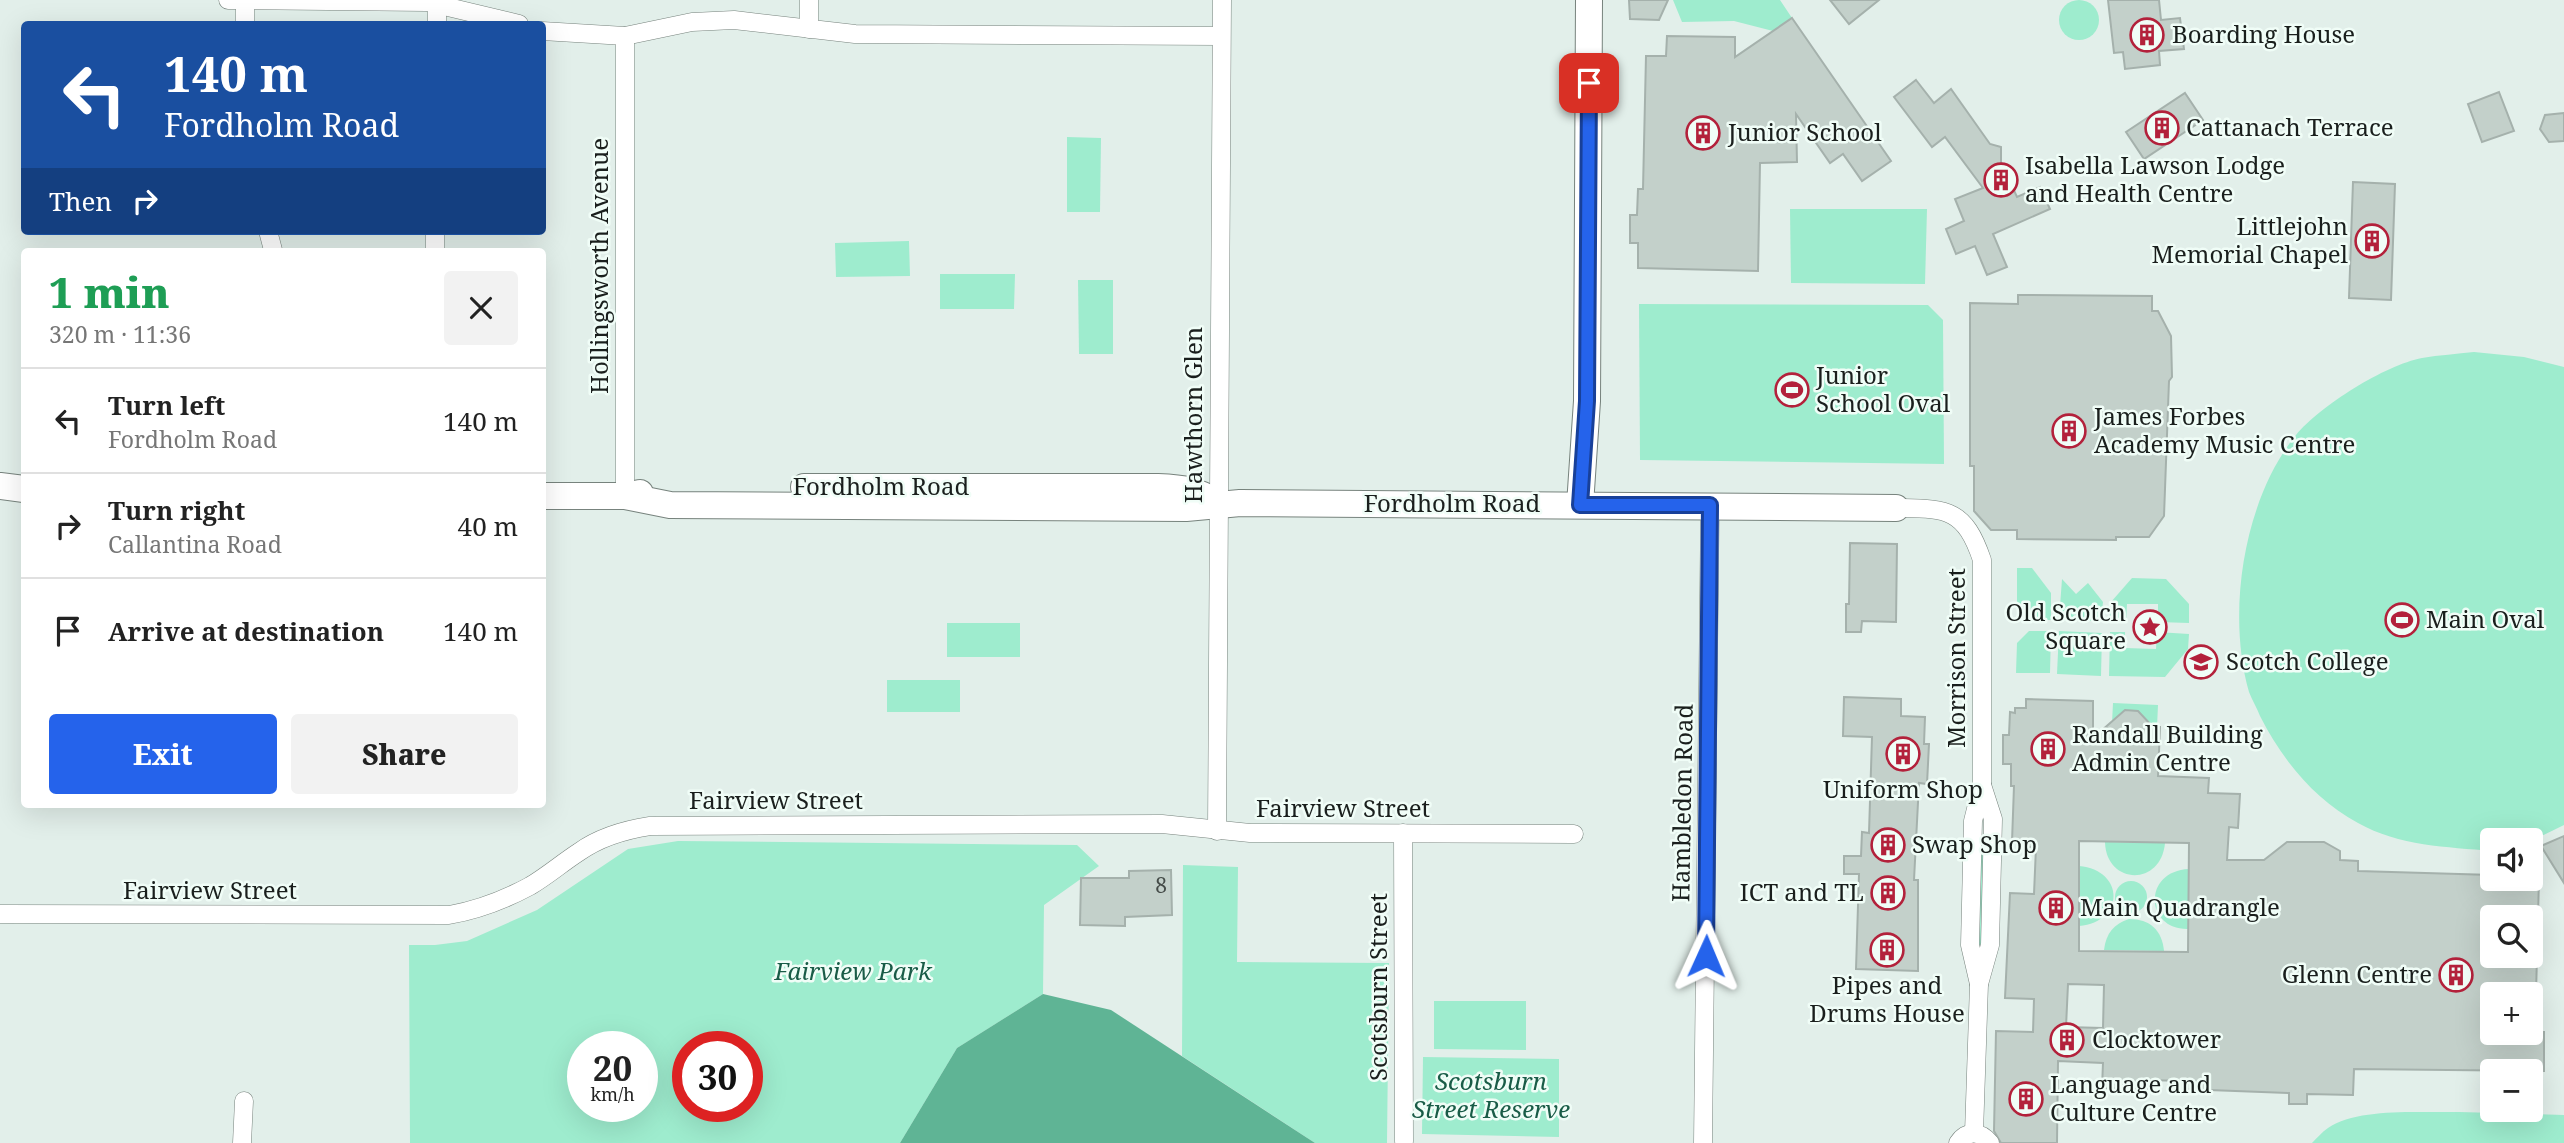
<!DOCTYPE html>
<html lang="en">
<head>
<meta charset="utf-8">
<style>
	:root { --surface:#fff; --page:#f2f2f2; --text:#222; --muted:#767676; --line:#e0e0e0; --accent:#2563eb }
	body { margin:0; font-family:"Noto Serif",serif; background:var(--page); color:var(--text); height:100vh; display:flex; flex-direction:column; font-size:26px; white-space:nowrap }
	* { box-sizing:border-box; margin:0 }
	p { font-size:23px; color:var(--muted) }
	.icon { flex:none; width:38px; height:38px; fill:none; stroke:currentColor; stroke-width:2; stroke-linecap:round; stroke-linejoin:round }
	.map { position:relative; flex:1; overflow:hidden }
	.panel { position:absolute; left:21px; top:248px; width:525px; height:560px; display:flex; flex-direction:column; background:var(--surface); border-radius:7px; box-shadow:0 7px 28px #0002 }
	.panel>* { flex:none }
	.guide { position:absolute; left:21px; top:21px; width:525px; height:214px; border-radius:7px; box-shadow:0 7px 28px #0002; background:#1a4fa0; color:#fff; overflow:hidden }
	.tools { position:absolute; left:2480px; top:828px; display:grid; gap:14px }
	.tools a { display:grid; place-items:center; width:63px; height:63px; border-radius:7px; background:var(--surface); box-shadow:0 7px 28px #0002; font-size:35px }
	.speed { position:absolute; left:567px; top:1031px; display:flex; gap:14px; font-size:35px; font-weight:700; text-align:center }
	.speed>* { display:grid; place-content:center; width:91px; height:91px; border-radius:50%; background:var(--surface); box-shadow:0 7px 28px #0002; line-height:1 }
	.speed small { font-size:18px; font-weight:400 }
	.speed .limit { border:10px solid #d22; background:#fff; color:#111 }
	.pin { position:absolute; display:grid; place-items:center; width:60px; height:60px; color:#fff; margin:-30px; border-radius:14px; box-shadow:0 4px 10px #0006 }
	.me { position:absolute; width:77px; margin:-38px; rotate:1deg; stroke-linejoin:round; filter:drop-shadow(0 0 5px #0008) }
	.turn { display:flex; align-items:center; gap:24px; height:147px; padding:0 28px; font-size:32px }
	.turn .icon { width:91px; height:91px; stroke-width:2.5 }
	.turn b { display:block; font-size:49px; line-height:60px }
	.then { display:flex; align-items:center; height:66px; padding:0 28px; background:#0003; gap:14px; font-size:26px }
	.round { display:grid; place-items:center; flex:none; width:74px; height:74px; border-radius:7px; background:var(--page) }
	.head { display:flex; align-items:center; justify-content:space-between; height:119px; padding:0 28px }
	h1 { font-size:42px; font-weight:800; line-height:52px; color:#1e9e55 }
	.action { display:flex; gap:14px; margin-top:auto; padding:14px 28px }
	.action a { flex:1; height:80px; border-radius:7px; background:var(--accent); color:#fff; font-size:28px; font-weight:800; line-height:80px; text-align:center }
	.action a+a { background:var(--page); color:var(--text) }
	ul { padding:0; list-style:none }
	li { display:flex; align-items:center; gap:21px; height:105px; padding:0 28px; border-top:2px solid var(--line) }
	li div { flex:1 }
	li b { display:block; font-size:26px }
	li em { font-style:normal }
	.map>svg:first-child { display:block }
	.green { fill:#9eecce; fill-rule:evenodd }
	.water { fill:#5fb495 }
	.building { fill:#c3d0ca; stroke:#a5b1ac; stroke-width:2; fill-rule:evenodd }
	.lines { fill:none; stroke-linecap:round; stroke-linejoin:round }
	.street-casing { stroke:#77837d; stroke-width:19 }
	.secondary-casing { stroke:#77837d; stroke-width:28 }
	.street { stroke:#fff; stroke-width:18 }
	.secondary { stroke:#fff; stroke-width:26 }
	.route-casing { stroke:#184099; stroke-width:18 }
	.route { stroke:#2563eb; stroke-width:12 }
	.labels { text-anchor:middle; stroke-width:5; stroke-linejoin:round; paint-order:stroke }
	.number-label { font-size:21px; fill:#444b48 }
	.poi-label { font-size:24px; fill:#1a1f1d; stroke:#f0fdf7; text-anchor:start }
	.street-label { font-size:24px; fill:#1a1f1d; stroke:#f0fdf7 }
	.park-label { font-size:24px; font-style:italic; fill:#195c47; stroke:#f0fdf7 }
</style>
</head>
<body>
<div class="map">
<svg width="2564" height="1143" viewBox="0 0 2564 1143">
	<rect width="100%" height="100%" fill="#e2efea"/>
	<!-- green -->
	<g class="green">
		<circle cx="2079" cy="20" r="20"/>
		<polygon points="1673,0 1780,0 1792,18 1773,31 1734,21 1682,22"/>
		<polygon points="1067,137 1101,138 1100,212 1067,212"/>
		<polygon points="1790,209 1927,209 1925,284 1791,283"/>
		<polygon points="909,241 910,276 836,277 835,243"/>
		<polygon points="940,274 1015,274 1014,309 940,309"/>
		<polygon points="1078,280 1113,280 1113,354 1079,354"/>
		<polygon points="1639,304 1928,305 1943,320 1944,464 1640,460"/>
		<path d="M2474 352 2524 357 2564 367V825L2531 841 2492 840V851C2447 847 2399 846 2358 823 2314 799 2283 761 2260 716 2257 708 2252 700 2249 692 2226 612 2244 499 2296 435 2320 406 2385 365 2422 358 2439 355 2457 354 2474 352Z"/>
		<polygon points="2017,568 2032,568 2051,593 2051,620 2029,620 2017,607"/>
		<polygon points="2132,578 2166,579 2189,604 2189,623 2158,622 2158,604 2127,604 2126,622 2110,621 2111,602"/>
		<polygon points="2062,579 2076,594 2088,583 2103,602 2101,621 2059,620"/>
		<rect x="947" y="623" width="73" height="34"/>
		<polygon points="2029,631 2051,631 2050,673 2016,673 2017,643"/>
		<polygon points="2059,631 2102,633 2101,676 2057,674"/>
		<polygon points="2110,632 2125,632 2125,648 2156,649 2157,632 2189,634 2188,649 2165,677 2109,676"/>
		<rect x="887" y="680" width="73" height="32"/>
		<polygon points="2113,703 2158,705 2157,727 2147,726 2147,720 2138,711 2125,710 2112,723"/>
		<polygon points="1981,840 1986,841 1983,946 1978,946"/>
		<path d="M678 841 1077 845 1099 866 1044 905 1043 994 957 1048 900 1143H410L409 945H435L467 941 537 910 628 849ZM583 1046H642V1106H583ZM688 1046H747V1106H688Z"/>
		<path d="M2105 842 2165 843C2161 887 2106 885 2105 842Z"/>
		<polygon points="1183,865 1238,867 1237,962 1389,963 1387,1143 1315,1143 1182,1056"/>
		<path d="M2079 866C2125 870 2125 922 2079 926Z"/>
		<path d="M2189 869 2188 929C2145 930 2142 871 2189 869Z"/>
		<circle cx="2131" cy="897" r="16"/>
		<path d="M2129 919C2150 919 2162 930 2164 951L2104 950C2106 933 2114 924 2129 919Z"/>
		<polygon points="1434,1001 1526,1001 1526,1050 1434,1049"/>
		<polygon points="1423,1057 1559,1059 1559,1137 1422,1134"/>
		<path d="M2459 1112 2564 1115V1143H2312C2317 1138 2322 1132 2328 1128 2358 1107 2423 1113 2459 1112Z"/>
	</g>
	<!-- water -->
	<polygon class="water" points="1043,994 1111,1010 1315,1143 900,1143 957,1048"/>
	<!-- building -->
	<g class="building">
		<polygon points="1629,0 1668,0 1659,20 1630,19"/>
		<polygon points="1830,0 1879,0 1849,24"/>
		<polygon points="2108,0 2159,0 2161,20 2180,18 2184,49 2159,51 2160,65 2125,69 2123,52 2114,53"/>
		<polygon points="1792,18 1891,161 1862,181 1843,154 1830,163 1796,114 1797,162 1760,163 1758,271 1638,268 1638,243 1630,243 1630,215 1637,215 1638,189 1643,189 1646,56 1666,56 1667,36 1735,37 1735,57"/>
		<polygon points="1916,80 1934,103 1951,89 1990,144 2001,147 2001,162 2017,197 2040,187 2050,209 1993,234 2007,267 1987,275 1975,246 1956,254 1946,229 1964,221 1955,199 1983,188 1945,137 1932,147 1894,97"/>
		<polygon points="2499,92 2514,131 2482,142 2468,104"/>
		<polygon points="2185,93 2203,120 2144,159 2126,132"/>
		<polygon points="2564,113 2564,141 2549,142 2540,129 2545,115"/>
		<polygon points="2353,182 2395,184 2391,300 2349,298"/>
		<polygon points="2018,295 2152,296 2152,311 2158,311 2171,336 2172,377 2169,381 2164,516 2149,537 2116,537 2116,540 2017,539 2017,530 1991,530 1974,511 1974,466 1970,466 1970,303 2018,304"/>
		<polygon points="1850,543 1897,544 1896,622 1862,621 1861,632 1846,632 1846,604 1849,604"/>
		<polygon points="1844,697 1901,699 1901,716 1925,717 1924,744 1929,744 1927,784 1919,783 1914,880 1918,880 1918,971 1856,969 1859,874 1844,874 1844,856 1861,856 1862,832 1869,833 1872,737 1843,736"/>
		<path d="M2026 699 2093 701V738L2125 710 2138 711 2153 727H2160L2158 776 2209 778 2208 793 2240 794 2238 828 2229 827 2227 860H2264L2287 842H2324L2340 851V860L2358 861V871L2492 875V878H2539L2538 917H2492V956H2537L2536 994H2492V1032H2544V1071L2354 1069 2353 1095 2307 1094V1104H2289V1093L2183 1089V1081L2148 1080V1089L2102 1088 2103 1063 2058 1061 2057 1143H2001L1994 1131 1996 1031 2033 1032 2034 999 2005 998 2010 893 2034 894 2036 847H2027V842H2012L2014 786H2011V764H2003V735H2009L2010 712 2015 713V708H2026ZM2079 841 2189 843 2188 952 2079 951ZM2068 984 2104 985 2103 1028 2066 1027Z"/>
		<polygon points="2564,836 2564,883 2541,846"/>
		<polygon points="1171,870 1172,915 1125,917 1125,926 1080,925 1081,878 1129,878 1129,871"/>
	</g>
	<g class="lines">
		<defs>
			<g id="street">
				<polyline points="228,0 427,2 519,24"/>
				<polyline points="245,0 245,24"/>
				<polyline points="809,0 809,29"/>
				<polyline points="437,24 437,3"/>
				<polyline points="542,31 625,36 692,22 734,20 855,34 1221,36"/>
				<polyline points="268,231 273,250"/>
				<polyline points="435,252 435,231"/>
				<polyline points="625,496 625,36"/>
				<path d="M1896 508C1946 509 1964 507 1982 560V785L1973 821 1970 945 1979 984"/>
				<polyline points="1217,831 1222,0"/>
				<polyline points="1403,833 1404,1141"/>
				<path d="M0 914 449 915C478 910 504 900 530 886 547 876 562 863 579 852 600 837 624 830 650 826L1162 824 1250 833 1574 834"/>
				<polyline points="1974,1133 1979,984 1990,945 1993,819 1982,785"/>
				<polyline points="242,1143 244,1101"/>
				<polyline points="1703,1143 1710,505"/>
				<path d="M1958 1143C1967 1130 1981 1131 1990 1143"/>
			</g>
			<g id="secondary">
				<polyline points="0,486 24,489"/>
				<path d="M804 487H1158C1184 488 1196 490 1219 503"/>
				<polyline points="542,496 625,496 640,493"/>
				<polyline points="625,496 670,505 1186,508 1240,503 1896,508"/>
				<polyline points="1580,505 1587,401 1589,0"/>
			</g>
		</defs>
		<!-- street casing -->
		<use href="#street" class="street-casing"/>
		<!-- secondary casing -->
		<use href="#secondary" class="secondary-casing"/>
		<!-- street -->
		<use href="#street" class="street"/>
		<!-- secondary -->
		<use href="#secondary" class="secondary"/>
	</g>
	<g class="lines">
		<defs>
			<polyline id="route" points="1589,83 1587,401 1580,505 1710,505 1706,956"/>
		</defs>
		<!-- route casing -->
		<use href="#route" class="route-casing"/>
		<!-- route -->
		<use href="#route" class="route"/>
	</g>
	<!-- icons -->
	<defs>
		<symbol id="building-ring" viewBox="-11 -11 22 22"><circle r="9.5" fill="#f0fdf7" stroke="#b3213b" stroke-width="1.5"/><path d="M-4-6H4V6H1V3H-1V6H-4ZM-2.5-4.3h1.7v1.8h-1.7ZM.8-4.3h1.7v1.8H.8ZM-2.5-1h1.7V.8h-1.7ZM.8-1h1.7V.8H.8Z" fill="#b3213b"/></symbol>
		<symbol id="stadium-ring" viewBox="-11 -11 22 22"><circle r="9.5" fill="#f0fdf7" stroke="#b3213b" stroke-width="1.5"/><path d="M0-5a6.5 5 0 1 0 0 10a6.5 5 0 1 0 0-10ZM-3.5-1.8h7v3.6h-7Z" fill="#b3213b"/></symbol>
		<symbol id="sight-ring" viewBox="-11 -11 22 22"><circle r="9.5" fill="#f0fdf7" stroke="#b3213b" stroke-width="1.5"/><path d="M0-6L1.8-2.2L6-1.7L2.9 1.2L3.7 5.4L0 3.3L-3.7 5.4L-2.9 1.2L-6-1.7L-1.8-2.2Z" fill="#b3213b"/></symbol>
		<symbol id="school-ring" viewBox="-11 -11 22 22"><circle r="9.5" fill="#f0fdf7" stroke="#b3213b" stroke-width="1.5"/><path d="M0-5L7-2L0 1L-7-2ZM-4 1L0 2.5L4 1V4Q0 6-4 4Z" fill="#b3213b"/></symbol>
	</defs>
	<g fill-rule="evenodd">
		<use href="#building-ring" x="2128" y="16" width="38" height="38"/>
		<use href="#building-ring" x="2143" y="109" width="38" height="38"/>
		<use href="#building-ring" x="1684" y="114" width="38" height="38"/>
		<use href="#building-ring" x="1982" y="161" width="38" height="38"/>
		<use href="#building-ring" x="2353" y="222" width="38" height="38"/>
		<use href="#stadium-ring" x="1773" y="371" width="38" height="38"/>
		<use href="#building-ring" x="2050" y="412" width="38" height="38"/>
		<use href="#stadium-ring" x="2383" y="601" width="38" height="38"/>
		<use href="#sight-ring" x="2131" y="608" width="38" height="38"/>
		<use href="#school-ring" x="2182" y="643" width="38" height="38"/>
		<use href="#building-ring" x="2029" y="730" width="38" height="38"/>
		<use href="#building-ring" x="1884" y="735" width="38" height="38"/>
		<use href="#building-ring" x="1869" y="826" width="38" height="38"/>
		<use href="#building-ring" x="1869" y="874" width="38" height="38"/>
		<use href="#building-ring" x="2037" y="889" width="38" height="38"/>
		<use href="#building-ring" x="1868" y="931" width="38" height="38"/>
		<use href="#building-ring" x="2437" y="956" width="38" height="38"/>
		<use href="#building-ring" x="2048" y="1021" width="38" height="38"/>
		<use href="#building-ring" x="2007" y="1080" width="38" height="38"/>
	</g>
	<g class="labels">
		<!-- number labels -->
		<g class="number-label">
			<text x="1161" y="893">8</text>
		</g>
		<!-- poi labels -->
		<g class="poi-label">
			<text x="2172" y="43">Boarding House</text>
			<text x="2186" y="136">Cattanach Terrace</text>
			<text x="1728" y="141">Junior School</text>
			<text x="2025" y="174">Isabella Lawson Lodge<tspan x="2025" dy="28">and Health Centre</tspan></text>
			<text x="2348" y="235" text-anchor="end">Littlejohn<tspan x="2348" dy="28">Memorial Chapel</tspan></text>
			<text x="1816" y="384">Junior<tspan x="1816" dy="28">School Oval</tspan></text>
			<text x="2094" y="425">James Forbes<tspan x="2094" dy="28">Academy Music Centre</tspan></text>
			<text x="2126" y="621" text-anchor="end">Old Scotch<tspan x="2126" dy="28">Square</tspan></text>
			<text x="2426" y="628">Main Oval</text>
			<text x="2226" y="670">Scotch College</text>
			<text x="2072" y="743">Randall Building<tspan x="2072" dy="28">Admin Centre</tspan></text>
			<text x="1903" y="798" text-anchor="middle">Uniform Shop</text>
			<text x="1912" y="853">Swap Shop</text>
			<text x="1864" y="901" text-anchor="end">ICT and TL</text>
			<text x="2080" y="916">Main Quadrangle</text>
			<text x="2432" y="983" text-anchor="end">Glenn Centre</text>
			<text x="1887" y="994" text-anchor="middle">Pipes and<tspan x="1887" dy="28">Drums House</tspan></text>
			<text x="2092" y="1048">Clocktower</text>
			<text x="2050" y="1093">Language and<tspan x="2050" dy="28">Culture Centre</tspan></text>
		</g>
		<!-- street labels -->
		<g class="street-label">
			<text transform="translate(600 266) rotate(-90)" y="8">Hollingsworth Avenue</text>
			<text transform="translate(1194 415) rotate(-90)" y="8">Hawthorn Glen</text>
			<text x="881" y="495">Fordholm Road</text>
			<text x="1452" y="512">Fordholm Road</text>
			<text transform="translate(1957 658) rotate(-90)" y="8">Morrison Street</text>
			<text x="776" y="809">Fairview Street</text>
			<text transform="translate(1683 803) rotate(-89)" y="8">Hambledon Road</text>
			<text x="1343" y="817">Fairview Street</text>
			<text x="210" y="899">Fairview Street</text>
			<text transform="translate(1379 987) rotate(-90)" y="8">Scotsburn Street</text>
		</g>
		<!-- park labels -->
		<g class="park-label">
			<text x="853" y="980">Fairview Park</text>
			<text x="1491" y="1090">Scotsburn<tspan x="1491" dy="28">Street Reserve</tspan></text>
		</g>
	</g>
</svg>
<div class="tools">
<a><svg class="icon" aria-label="sound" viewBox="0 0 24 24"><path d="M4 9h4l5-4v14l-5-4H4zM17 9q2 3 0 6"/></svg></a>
<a><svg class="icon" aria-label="search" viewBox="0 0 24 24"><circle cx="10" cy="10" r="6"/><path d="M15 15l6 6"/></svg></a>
<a>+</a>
<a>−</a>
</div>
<div class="speed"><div>20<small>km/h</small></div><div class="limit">30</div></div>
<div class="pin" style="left:1589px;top:83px;background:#d93025"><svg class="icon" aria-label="arrive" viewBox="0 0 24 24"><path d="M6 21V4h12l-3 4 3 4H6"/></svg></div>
<svg class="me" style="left:1706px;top:956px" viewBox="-20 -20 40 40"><path d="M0-17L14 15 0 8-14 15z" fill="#2563eb" stroke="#fff" stroke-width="4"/></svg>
<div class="guide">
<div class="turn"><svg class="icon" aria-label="left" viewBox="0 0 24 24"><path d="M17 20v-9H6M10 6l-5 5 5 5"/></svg><div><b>140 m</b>Fordholm Road</div></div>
<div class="then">Then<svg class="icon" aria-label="right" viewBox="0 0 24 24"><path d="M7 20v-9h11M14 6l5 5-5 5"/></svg></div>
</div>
<section class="panel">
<div class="head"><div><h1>1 min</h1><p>320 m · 11:36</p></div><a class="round"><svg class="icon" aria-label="close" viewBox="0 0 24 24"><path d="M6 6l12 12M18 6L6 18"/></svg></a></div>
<ul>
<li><svg class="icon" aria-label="left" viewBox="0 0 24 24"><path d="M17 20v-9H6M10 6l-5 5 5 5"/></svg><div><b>Turn left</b><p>Fordholm Road</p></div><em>140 m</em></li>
<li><svg class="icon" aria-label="right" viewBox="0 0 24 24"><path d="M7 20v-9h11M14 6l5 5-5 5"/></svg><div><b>Turn right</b><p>Callantina Road</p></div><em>40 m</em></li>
<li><svg class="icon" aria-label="arrive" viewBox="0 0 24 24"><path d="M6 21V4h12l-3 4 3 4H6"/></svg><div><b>Arrive at destination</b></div><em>140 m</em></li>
</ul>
<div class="action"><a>Exit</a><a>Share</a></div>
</section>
</div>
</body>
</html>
